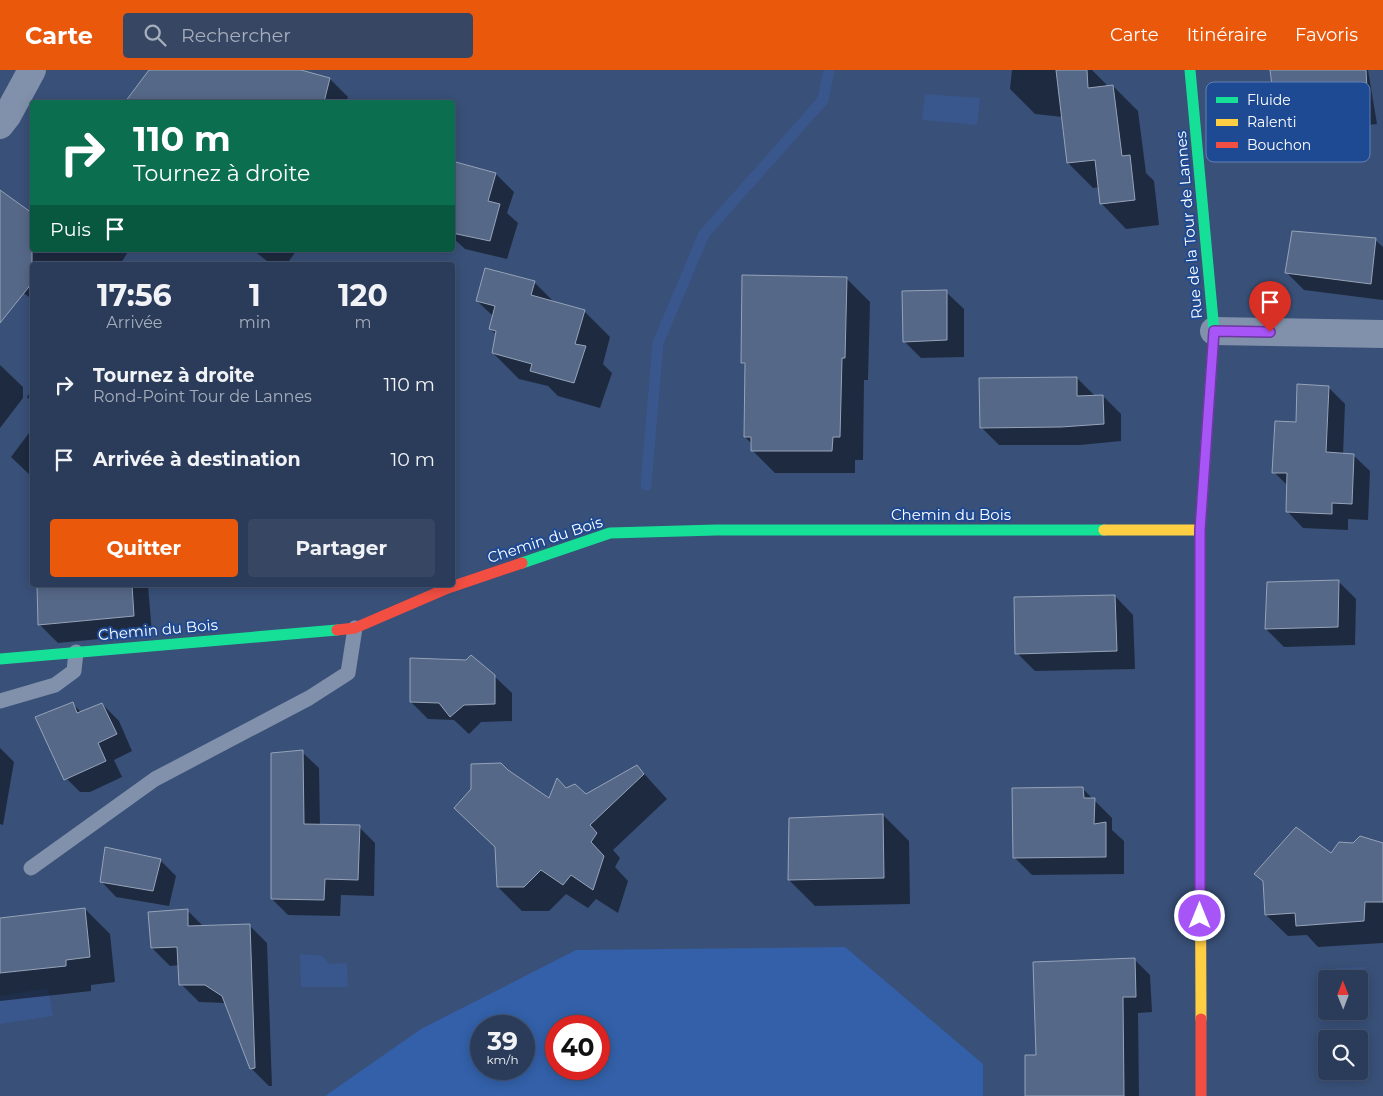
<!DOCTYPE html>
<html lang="fr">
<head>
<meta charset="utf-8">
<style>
	:root { --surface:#2b3c5a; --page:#374763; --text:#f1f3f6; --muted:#a6adbb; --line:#475670; --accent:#ea580c }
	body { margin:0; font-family:Montserrat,sans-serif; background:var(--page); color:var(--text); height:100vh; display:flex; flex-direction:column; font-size:19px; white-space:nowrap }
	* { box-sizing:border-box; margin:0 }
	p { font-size:16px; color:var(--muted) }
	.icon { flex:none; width:28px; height:28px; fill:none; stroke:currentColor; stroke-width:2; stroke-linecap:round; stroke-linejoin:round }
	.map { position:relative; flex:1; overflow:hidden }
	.drawer { position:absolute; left:30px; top:192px; width:425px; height:325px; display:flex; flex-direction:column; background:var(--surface); border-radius:5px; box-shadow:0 2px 12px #0003,0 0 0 1px var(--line) }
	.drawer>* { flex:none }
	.hud { position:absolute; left:30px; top:30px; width:425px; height:152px; border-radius:5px; box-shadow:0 2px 12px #0003,0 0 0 1px var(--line); background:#0b6e4f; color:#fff; overflow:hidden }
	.needle { width:32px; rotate:359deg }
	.controls { position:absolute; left:1318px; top:900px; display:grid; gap:10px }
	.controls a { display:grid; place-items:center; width:50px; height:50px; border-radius:5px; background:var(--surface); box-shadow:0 2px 12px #0003,0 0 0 1px var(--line); font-size:25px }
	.speed { position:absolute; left:470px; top:945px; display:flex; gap:10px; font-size:25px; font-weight:700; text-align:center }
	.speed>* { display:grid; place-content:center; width:65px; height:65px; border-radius:50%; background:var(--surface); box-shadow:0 2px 12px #0003,0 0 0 1px var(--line); line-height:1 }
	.speed small { font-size:12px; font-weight:400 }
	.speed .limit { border:8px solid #d22; background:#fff; color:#111 }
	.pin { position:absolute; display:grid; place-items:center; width:42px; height:42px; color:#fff; margin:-51px -21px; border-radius:50% 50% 50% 0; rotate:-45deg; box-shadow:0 0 5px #0007 }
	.pin .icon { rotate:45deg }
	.me { position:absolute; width:55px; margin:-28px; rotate:0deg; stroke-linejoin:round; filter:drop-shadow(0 0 4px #0008) }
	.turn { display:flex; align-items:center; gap:18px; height:105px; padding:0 20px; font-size:22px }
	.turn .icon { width:65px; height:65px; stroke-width:2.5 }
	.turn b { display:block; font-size:35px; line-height:42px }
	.then { display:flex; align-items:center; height:48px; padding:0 20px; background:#0003; gap:10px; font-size:19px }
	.eta { display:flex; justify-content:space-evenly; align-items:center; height:85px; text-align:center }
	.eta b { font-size:30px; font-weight:700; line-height:35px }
	.cta { display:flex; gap:10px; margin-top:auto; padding:10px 20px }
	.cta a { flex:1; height:58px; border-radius:5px; background:var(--accent); color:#fff; font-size:20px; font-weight:700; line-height:58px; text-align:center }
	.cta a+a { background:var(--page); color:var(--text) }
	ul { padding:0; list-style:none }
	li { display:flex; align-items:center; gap:15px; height:75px; padding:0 20px }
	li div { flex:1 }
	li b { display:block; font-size:19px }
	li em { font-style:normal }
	header { display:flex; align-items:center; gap:30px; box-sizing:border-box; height:70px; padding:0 25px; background:var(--accent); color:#fff }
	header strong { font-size:24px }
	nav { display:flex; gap:28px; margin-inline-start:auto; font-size:18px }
	.search { width:350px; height:45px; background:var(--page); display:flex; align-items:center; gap:12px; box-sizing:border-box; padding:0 18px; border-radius:5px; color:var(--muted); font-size:19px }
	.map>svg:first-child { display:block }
	.green { fill:#3360a9; fill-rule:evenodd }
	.water { fill:#39578d }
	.shadow { fill:#0007 }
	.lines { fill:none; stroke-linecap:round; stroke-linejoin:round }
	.stream { stroke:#39578d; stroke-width:11 }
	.building { fill:#556887; stroke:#96a3b9 }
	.lane { stroke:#8191ab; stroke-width:15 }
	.street { stroke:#8191ab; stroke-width:28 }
	.fast { stroke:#16e098; stroke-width:11 }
	.slow { stroke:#ffcf43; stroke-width:11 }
	.jam { stroke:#f24e42; stroke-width:11 }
	.route-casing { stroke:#6d37a1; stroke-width:12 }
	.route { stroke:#a855f7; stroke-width:9 }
	.labels { text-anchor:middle; stroke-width:4; stroke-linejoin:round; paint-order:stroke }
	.street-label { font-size:15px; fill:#fff; stroke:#1e4993 }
	.key { fill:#1e4993; stroke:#6280b3; stroke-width:1 }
	.key-label { font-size:14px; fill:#fff }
</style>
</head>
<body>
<header>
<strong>Carte</strong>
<div class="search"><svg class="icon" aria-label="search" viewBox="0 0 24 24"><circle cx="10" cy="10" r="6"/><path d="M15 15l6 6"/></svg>Rechercher</div>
<nav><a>Carte</a><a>Itinéraire</a><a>Favoris</a></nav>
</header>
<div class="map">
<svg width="1383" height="1026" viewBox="0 0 1383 1026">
	<rect width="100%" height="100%" fill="#395078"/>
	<!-- green -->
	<path class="green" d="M845 877 983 994V1026H325L421 959 576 880ZM481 956H524V999H481ZM556 956H599V999H556Z"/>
	<!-- water -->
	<g class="water">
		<polygon points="925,24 980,28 977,55 922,50"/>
		<polygon points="300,884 323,886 329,894 347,893 348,917 301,917"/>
		<polygon points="1365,897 1367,949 1339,950 1338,941 1359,941 1359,909 1337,909 1336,898"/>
		<polygon points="48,918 53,946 0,954 0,926"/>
	</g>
	<!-- shadow -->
	<g class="shadow">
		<polygon points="151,0 297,0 330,9 348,27 346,32 127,32"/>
		<polygon points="1012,0 1092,0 1106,14 1107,17 1113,16 1138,41 1146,103 1154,111 1159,155 1126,159 1102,134 1100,117 1093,118 1068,93 1063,47 1035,44 1010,19"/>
		<polygon points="1272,0 1368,0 1377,54 1339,58 1323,43 1292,46 1276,30"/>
		<polygon points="496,104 514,122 507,143 518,153 507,189 465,179 452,167 452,142"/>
		<polygon points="2,122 32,144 32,180 129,180 120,195 32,195 32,229 0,207 0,125"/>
		<polygon points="1375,170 1383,177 1383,230 1304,220 1287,203"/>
		<polygon points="253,180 297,180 286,195 272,195"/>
		<polygon points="846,208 870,232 868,310 864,310 863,390 855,390 855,403 775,403 752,380 752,374 745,367 746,296 742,292"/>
		<polygon points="534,212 555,233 584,241 610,267 603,294 612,303 600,338 558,326 548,316 519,309 493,283 497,265 490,259 494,247 477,231"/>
		<polygon points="946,222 964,239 964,287 921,288 904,271"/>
		<polygon points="0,295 23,317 23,328 0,358"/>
		<polygon points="1077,308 1095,326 1103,326 1121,344 1121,371 1080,375 999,375 981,357"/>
		<polygon points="1329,318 1345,334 1343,385 1353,385 1370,401 1368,450 1348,449 1348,460 1303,458 1287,441 1288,416 1274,402"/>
		<polygon points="32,319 32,333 27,327"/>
		<polygon points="32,359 32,407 11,387"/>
		<polygon points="1338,511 1356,529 1355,575 1284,577 1266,559"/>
		<polygon points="39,515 148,515 152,564 58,573 40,555"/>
		<polygon points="1115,526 1133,545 1135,599 1035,601 1017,583"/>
		<polygon points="494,606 512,623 512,651 481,652 469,664 454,650 428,649 411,632"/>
		<polygon points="73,634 82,643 102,634 119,651 132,681 114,690 122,707 90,722 80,722 63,705"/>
		<polygon points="0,678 14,692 3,755 0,754"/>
		<polygon points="302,682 319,698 320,756 359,757 375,773 374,826 341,825 340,846 288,845 272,829"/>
		<polygon points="637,696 667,729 613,780 620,788 615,797 628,811 618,843 596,829 588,838 566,824 549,841 522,841 498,817 508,701 549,730 566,719 586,726"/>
		<polygon points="1082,718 1112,748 1112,760 1124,771 1124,804 1032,805 1014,787"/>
		<polygon points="883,745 909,771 910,834 815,836 789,810"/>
		<polygon points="1353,775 1383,775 1383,873 1318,877 1307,865 1288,866 1266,845 1264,812 1256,804 1331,785"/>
		<polygon points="160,790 176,806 169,836 116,827 101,811"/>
		<polygon points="85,839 110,864 115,912 91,915 91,921 0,931 0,847 2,849"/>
		<polygon points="187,840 204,857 249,855 267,873 272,1016 269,1016 251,998 226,933 199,932 181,914 180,895 170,896 152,878"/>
		<polygon points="1134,889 1150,905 1152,942 1138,943 1139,1026 1026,1026 1038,986"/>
	</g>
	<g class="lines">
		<!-- stream -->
		<polyline class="stream" points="646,415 658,273 704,164 823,30 829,0"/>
	</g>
	<!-- building -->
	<g class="building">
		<polygon points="149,0 301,0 330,8 324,32 125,32"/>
		<polygon points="1056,0 1087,0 1088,18 1113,15 1122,86 1130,85 1135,130 1100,134 1095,90 1067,93"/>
		<polygon points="1270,0 1366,0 1367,20 1358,21 1361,38 1321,43 1319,25 1274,31"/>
		<polygon points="452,91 496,103 488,131 500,134 490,171 452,163"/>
		<polygon points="0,120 32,143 32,213 0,253"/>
		<polygon points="1292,161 1376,168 1371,214 1285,203"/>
		<polygon points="485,198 535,211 531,225 585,240 575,274 586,276 574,313 530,301 532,294 492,283 496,261 489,259 495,236 476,231"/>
		<polygon points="742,205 847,207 845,288 842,288 840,367 833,367 832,381 751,381 751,367 744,367 745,293 741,293"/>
		<polygon points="947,220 947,270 903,272 902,221"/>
		<polygon points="1077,307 1077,326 1103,325 1104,354 1061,357 980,358 979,308"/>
		<polygon points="1297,314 1329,316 1326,382 1354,384 1352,434 1332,433 1332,444 1286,442 1287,403 1272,403 1275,351 1296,352"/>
		<polygon points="1339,510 1338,557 1265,559 1267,512"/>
		<polygon points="37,515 132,515 134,546 38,555"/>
		<polygon points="1115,525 1117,581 1015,584 1014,527"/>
		<polygon points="471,585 495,605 495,634 464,635 450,647 439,633 410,632 410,588 466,590"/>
		<polygon points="73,632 77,643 102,633 117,664 98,673 106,691 64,710 35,647"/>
		<polygon points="303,680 304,754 360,755 358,810 325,809 324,830 271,829 271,683"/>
		<polygon points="501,693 508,700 549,728 557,708 566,718 575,714 586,724 637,695 644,704 590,755 597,763 591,772 604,786 593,820 571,805 563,815 541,800 524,817 497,817 495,777 454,738 471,719 471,694"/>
		<polygon points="1083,717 1084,728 1095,728 1094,754 1106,752 1106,787 1013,788 1012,718"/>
		<polygon points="883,744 884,808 788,810 789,748"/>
		<polygon points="1296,757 1331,783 1339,772 1353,773 1360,766 1383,773 1383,832 1365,832 1364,851 1296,856 1295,843 1265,845 1263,811 1254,804"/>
		<polygon points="105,777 161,789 153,821 100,812"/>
		<polygon points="85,838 90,887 66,890 66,896 0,903 0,848"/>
		<polygon points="188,839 188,856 250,854 255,998 250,999 222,926 205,915 179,915 177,877 151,878 148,842"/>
		<polygon points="1135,888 1136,927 1123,927 1124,1026 1025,1026 1025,985 1036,985 1033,892"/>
	</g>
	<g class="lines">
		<!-- lane -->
		<g class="lane">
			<polyline points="0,631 55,615 74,601 76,582"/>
			<polyline points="31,798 155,709 309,628 348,603 355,558"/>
		</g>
		<!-- street -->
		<g class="street">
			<polyline points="0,55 7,46 32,0"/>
			<polyline points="1214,261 1383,264"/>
		</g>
		<!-- fast -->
		<g class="fast">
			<polyline points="1190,0 1214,261 1200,460 1200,678"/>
			<polyline points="522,493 610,463 716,460 1104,460"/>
			<polyline points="0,589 337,560"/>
		</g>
		<!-- slow -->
		<g class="slow">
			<polyline points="1104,460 1200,460"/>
			<polyline points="1200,678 1201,949"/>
		</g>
		<!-- jam -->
		<g class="jam">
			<polyline points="337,560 355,558 448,518 522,493"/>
			<polyline points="1201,949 1201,1026"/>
		</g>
	</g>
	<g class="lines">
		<defs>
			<polyline id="route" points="1200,846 1200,460 1214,261 1270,262"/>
		</defs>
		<!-- route casing -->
		<use href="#route" class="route-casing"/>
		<!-- route -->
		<use href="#route" class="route"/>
	</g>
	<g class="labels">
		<!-- street labels -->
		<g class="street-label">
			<text transform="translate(1189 155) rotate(-95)" y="5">Rue de la Tour de Lannes</text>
			<text x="951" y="450">Chemin du Bois</text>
			<text transform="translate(545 470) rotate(-18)" y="5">Chemin du Bois</text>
			<text transform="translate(158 560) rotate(-5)" y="5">Chemin du Bois</text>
		</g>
	</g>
	<!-- legend -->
	<rect x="1206" y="12" width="164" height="80" rx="8" class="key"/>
	<rect x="1216" y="27" width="22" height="6" fill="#16e098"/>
	<rect x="1216" y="49" width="22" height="7" fill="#ffcf43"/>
	<rect x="1216" y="72" width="22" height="6" fill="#f24e42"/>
	<g class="key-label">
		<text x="1247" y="35">Fluide</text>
		<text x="1247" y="57">Ralenti</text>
		<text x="1247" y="80">Bouchon</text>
	</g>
</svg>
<div class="controls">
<a><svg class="needle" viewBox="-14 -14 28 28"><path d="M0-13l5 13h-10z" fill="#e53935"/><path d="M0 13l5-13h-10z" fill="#a6adbb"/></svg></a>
<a><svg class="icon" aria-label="search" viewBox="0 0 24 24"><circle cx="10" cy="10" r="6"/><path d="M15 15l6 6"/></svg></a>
</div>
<div class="speed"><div>39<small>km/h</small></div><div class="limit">40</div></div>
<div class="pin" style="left:1270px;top:262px;background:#d93025"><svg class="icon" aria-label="arrive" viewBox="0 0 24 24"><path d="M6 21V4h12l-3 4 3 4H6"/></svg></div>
<svg class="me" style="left:1200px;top:846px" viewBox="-20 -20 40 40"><circle r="17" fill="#a855f7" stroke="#fff" stroke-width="3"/><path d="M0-11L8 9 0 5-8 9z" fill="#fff"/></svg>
<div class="hud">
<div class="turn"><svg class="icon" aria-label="right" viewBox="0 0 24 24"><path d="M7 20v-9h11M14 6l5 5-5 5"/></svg><div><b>110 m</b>Tournez à droite</div></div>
<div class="then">Puis<svg class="icon" aria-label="arrive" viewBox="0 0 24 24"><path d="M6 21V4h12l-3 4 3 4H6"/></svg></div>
</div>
<section class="drawer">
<div class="eta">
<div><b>17:56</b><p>Arrivée</p></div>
<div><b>1</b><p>min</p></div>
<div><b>120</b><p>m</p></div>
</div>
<ul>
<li><svg class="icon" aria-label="right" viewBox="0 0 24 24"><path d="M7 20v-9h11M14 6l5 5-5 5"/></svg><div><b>Tournez à droite</b><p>Rond-Point Tour de Lannes</p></div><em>110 m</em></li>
<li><svg class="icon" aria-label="arrive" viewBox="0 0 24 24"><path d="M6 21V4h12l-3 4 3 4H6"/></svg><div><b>Arrivée à destination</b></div><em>10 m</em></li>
</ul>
<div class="cta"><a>Quitter</a><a>Partager</a></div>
</section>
</div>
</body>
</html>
